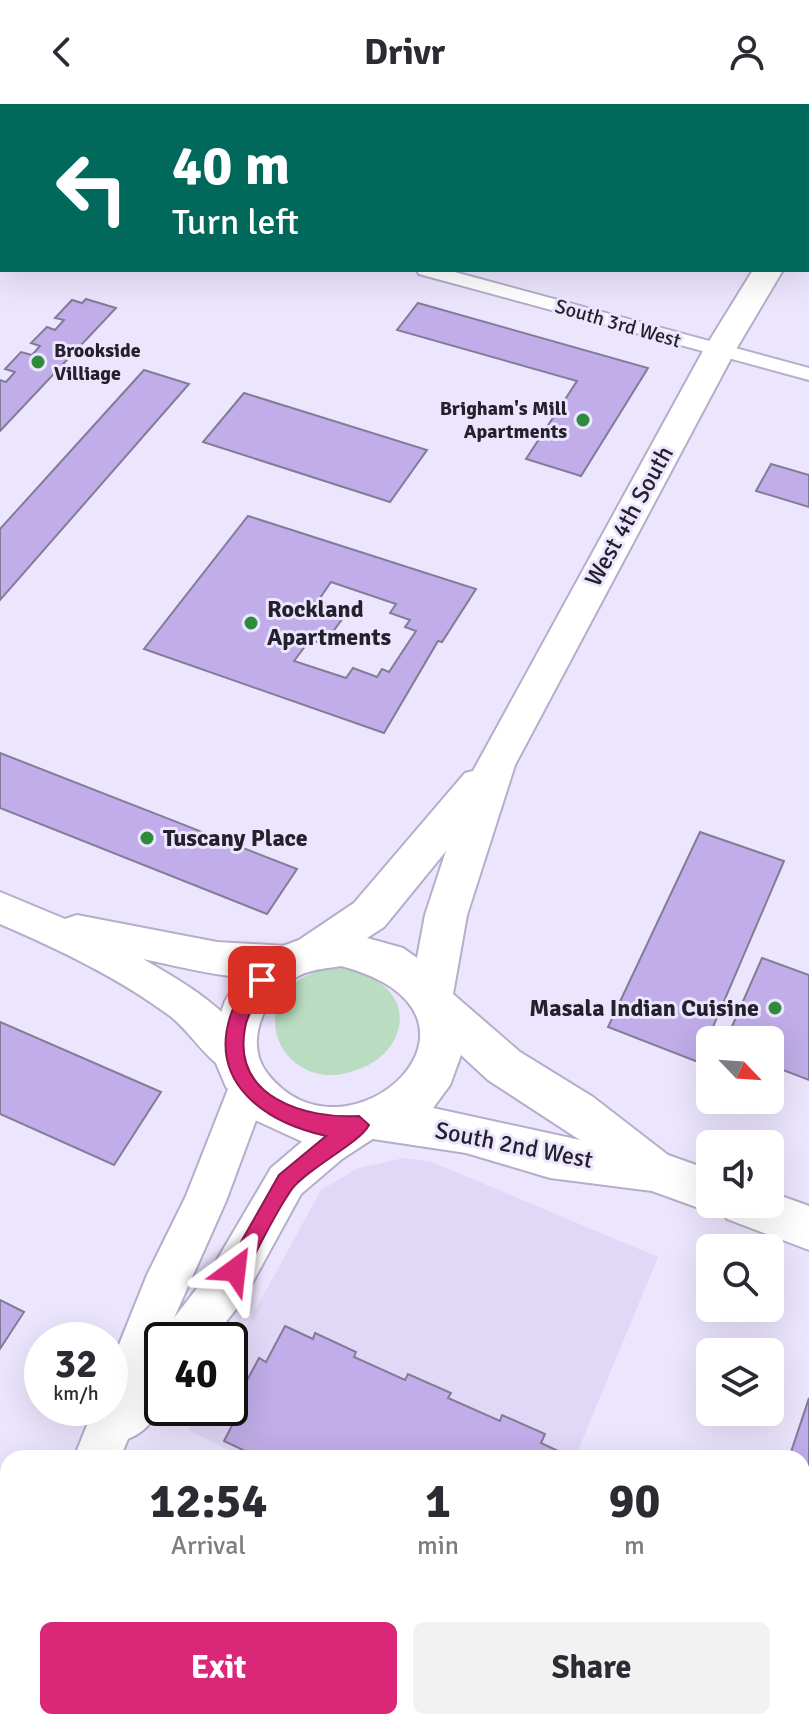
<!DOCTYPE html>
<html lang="en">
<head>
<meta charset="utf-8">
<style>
	:root { --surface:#fff; --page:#f2f2f3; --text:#2b2b33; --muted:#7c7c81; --accent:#db2777 }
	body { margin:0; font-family:Signika,sans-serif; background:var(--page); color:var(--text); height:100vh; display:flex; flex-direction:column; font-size:30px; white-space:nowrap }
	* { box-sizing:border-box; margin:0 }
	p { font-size:26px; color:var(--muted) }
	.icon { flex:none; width:44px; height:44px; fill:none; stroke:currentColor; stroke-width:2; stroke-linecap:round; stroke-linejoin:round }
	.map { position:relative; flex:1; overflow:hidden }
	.side { position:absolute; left:0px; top:1346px; width:810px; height:280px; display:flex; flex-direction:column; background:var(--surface); border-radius:24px 24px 0 0; box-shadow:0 8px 32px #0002 }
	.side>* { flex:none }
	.top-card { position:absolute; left:0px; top:0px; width:810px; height:168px; box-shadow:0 8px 32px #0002; background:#00695c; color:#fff; overflow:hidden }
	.needle { width:52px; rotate:115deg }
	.controls { position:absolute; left:696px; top:922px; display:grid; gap:16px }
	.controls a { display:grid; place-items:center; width:88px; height:88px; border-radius:12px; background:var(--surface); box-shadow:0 8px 32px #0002; font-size:40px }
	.speed { position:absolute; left:24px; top:1218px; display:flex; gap:16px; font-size:40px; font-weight:700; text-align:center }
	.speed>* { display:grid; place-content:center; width:104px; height:104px; border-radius:50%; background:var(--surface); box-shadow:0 8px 32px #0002; line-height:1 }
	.speed small { font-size:20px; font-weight:400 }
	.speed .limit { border:4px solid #111; border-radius:12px; background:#fff; color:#111 }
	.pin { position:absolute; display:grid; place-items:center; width:68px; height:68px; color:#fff; margin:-34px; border-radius:16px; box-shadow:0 4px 12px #0006 }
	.me { position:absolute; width:88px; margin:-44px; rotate:30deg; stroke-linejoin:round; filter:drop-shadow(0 0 6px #0008) }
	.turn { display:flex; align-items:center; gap:28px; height:168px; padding:0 40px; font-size:36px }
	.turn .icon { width:104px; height:104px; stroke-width:2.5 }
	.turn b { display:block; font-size:56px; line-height:68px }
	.eta { display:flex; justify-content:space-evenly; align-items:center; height:136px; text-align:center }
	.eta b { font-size:48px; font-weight:700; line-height:56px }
	.button { display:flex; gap:16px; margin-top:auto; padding:16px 40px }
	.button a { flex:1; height:92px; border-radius:12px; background:var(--accent); color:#fff; font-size:32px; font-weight:700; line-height:92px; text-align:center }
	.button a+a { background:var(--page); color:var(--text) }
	header { display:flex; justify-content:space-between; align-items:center; height:104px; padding:0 40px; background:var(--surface); font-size:36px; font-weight:700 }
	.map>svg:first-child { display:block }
	.built { fill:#e1d8f7 }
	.green { fill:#baddc2 }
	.building { fill:#c0ade9; stroke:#847c97; stroke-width:2; fill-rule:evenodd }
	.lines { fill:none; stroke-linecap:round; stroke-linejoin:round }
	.street-casing { stroke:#b6adca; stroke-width:4 }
	.secondary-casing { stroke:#b6adca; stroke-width:4 }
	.primary-casing { stroke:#b6adca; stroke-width:4 }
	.street { fill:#fff; fill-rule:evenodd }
	.secondary { fill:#fff; fill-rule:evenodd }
	.primary { fill:#fff; fill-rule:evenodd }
	.route { fill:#db2777; stroke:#8e194d; stroke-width:2 }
	.poi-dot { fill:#2f8b3c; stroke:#ece5fe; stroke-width:3 }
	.labels { text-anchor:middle; stroke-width:6; stroke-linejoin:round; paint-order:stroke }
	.far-street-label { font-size:20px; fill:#24212c; stroke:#ece5fe }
	.far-poi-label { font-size:20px; font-weight:bold; fill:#24212c; stroke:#ece5fe; text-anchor:start }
	.street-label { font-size:24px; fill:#24212c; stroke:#ece5fe }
	.poi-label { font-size:24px; font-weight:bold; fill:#24212c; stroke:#ece5fe; text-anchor:start }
</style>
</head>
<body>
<header><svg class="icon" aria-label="back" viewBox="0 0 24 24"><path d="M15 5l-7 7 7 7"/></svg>Drivr<svg class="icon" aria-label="person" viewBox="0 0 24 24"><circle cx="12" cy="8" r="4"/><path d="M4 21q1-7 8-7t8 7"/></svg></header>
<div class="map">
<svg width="809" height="1626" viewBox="0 0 809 1626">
	<rect width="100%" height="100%" fill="#ece5fe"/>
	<!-- built -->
	<polygon class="built" points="404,1054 432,1058 658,1153 575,1354 244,1354 189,1326 202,1304 230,1304 230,1252 321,1086 358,1064"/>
	<!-- green -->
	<path class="green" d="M331 863C371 865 419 893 392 940 384 952 373 960 359 965 283 998 229 887 331 863Z"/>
	<!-- building -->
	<g class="building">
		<polygon points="86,195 116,204 0,327 0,276 6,278 15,268 5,265 21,248 32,251 40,242 31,239 47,223 55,226 64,216 55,214 72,196 82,199"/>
		<polygon points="418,199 648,264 581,372 526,355 577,277 397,226"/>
		<polygon points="144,266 189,280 0,496 0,425"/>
		<polygon points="244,289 427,346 390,398 203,338"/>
		<polygon points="771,360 809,371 809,403 756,387"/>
		<path d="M248 412 476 485 442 538 438 537 384 629 144 545ZM331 478 396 500 390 509 410 516 405 523 416 527 389 568 382 565 377 573 353 564 346 574 294 557 310 536 324 540 348 507 318 497Z"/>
		<polygon points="0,649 297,765 267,810 0,704"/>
		<polygon points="700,728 784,757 698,958 608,923"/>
		<polygon points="762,854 809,871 809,976 770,961 770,936 726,936"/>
		<polygon points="0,918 161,988 114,1061 0,1010"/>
		<polygon points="0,1196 24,1208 0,1245"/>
		<polygon points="285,1222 313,1235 315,1229 356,1248 354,1253 405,1276 408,1270 451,1289 448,1294 500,1317 502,1311 545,1330 541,1339 573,1354 260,1354 224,1337 244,1298 237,1295 259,1254 266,1258"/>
		<polygon points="809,1294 809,1602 803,1621 797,1618 802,1618 802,1354 789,1354"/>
		<polygon points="496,1618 591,1618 588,1626 511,1626"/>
		<polygon points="700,1618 770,1618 786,1626 697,1626"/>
	</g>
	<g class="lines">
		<defs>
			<g id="street">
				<polygon points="0,11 2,11 0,23"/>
				<rect x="0" y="49" width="2" height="10"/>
				<polygon points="417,166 447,166 809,264 809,276 419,170"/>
			</g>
			<g id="secondary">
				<path d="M0 788 65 815 77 811 217 838 287 842 301 847 306 858 301 869C258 884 187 864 143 855 185 879 234 907 256 953L251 964 263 969 269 981 226 1097 174 1214 211 1166 271 1064 312 1029 359 1003 374 1008 380 1021 374 1034 342 1055 301 1090 243 1196 212 1236H162C162 1275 170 1318 128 1335L120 1354H76L75 1351 94 1304H110V1263L147 1171 186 1092 234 970C208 960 192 929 170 912 119 874 58 845 0 820Z"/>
				<polygon points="8,1475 8,1534 0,1538 0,1479"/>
			</g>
			<g id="primary">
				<polygon points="809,88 809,107 808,108 808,89"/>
				<path d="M753 166H783L735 247 515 661 467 811 453 890 520 948 593 993 668 1051 710 1066V1100H770V1088L809 1102V1146L727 1115 722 1104 710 1108 652 1087 550 1074 466 1049 373 1035 340 1042 303 1038 255 1016 226 983 213 952V933L225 897 242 869 272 846 299 836 354 799 465 669 473 667 703 247ZM446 747 425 811 417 854 403 844 367 834 384 823ZM341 862C522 910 347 1073 267 969 241 935 269 883 305 869 316 865 329 864 341 862ZM461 951 488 976 580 1036 433 1004 450 981Z"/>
			</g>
		</defs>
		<!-- street casing -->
		<use href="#street" class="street-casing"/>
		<!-- secondary casing -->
		<use href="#secondary" class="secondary-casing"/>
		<!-- primary casing -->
		<use href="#primary" class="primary-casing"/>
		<!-- street -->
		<use href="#street" class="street"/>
		<!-- secondary -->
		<use href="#secondary" class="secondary"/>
		<!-- primary -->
		<use href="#primary" class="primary"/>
	</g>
	<!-- route -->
	<path class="route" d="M262 868 271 876C263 893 248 905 245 924 232 994 306 1015 359 1012L369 1021C360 1039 308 1064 292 1085 273 1112 259 1144 243 1173L235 1176 228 1173 225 1166 279 1071 326 1032C264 1018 206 978 232 907 237 893 248 873 262 868Z"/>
	<!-- markers -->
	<g class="poi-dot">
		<circle cx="38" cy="258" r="8"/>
		<circle cx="583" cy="316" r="8"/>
		<circle cx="251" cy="519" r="8"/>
		<circle cx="147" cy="734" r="8"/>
		<circle cx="775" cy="904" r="8"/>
	</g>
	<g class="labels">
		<!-- far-street labels -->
		<g class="far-street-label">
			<text transform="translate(618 219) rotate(16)" y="7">South 3rd West</text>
		</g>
		<!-- far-poi labels -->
		<g class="far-poi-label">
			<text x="54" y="253">Brookside<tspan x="54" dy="23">Villiage</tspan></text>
			<text x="567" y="311" text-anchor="end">Brigham's Mill<tspan x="567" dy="23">Apartments</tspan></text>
		</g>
		<!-- street labels -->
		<g class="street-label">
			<text transform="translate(629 412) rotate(-61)" y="8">West 4th South</text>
			<text transform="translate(514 1041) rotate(11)" y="8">South 2nd West</text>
		</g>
		<!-- poi labels -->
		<g class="poi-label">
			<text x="267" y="513">Rockland<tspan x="267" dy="28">Apartments</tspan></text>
			<text x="163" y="742">Tuscany Place</text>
			<text x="759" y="912" text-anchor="end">Masala Indian Cuisine</text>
		</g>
	</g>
</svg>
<div class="controls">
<a><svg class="needle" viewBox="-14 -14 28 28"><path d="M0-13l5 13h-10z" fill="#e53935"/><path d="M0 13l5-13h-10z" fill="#7c7c81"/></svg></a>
<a><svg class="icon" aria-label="sound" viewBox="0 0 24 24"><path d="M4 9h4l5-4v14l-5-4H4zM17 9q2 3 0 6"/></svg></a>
<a><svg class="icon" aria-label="search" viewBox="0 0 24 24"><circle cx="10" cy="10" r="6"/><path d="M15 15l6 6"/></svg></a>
<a><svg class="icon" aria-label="layers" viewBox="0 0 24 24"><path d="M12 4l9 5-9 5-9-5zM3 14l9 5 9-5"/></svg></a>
</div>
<div class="speed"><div>32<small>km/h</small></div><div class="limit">40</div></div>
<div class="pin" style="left:262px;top:876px;background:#d93025"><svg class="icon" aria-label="arrive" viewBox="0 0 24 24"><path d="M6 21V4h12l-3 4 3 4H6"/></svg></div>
<svg class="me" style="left:235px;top:1166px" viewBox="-20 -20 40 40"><path d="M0-17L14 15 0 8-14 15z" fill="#db2777" stroke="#fff" stroke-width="4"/></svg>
<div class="top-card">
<div class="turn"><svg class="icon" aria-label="left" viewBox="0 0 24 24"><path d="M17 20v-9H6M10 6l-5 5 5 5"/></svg><div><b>40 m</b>Turn left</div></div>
</div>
<section class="side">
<div class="eta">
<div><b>12:54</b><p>Arrival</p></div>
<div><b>1</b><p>min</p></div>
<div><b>90</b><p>m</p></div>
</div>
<div class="button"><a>Exit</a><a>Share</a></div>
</section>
</div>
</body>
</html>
